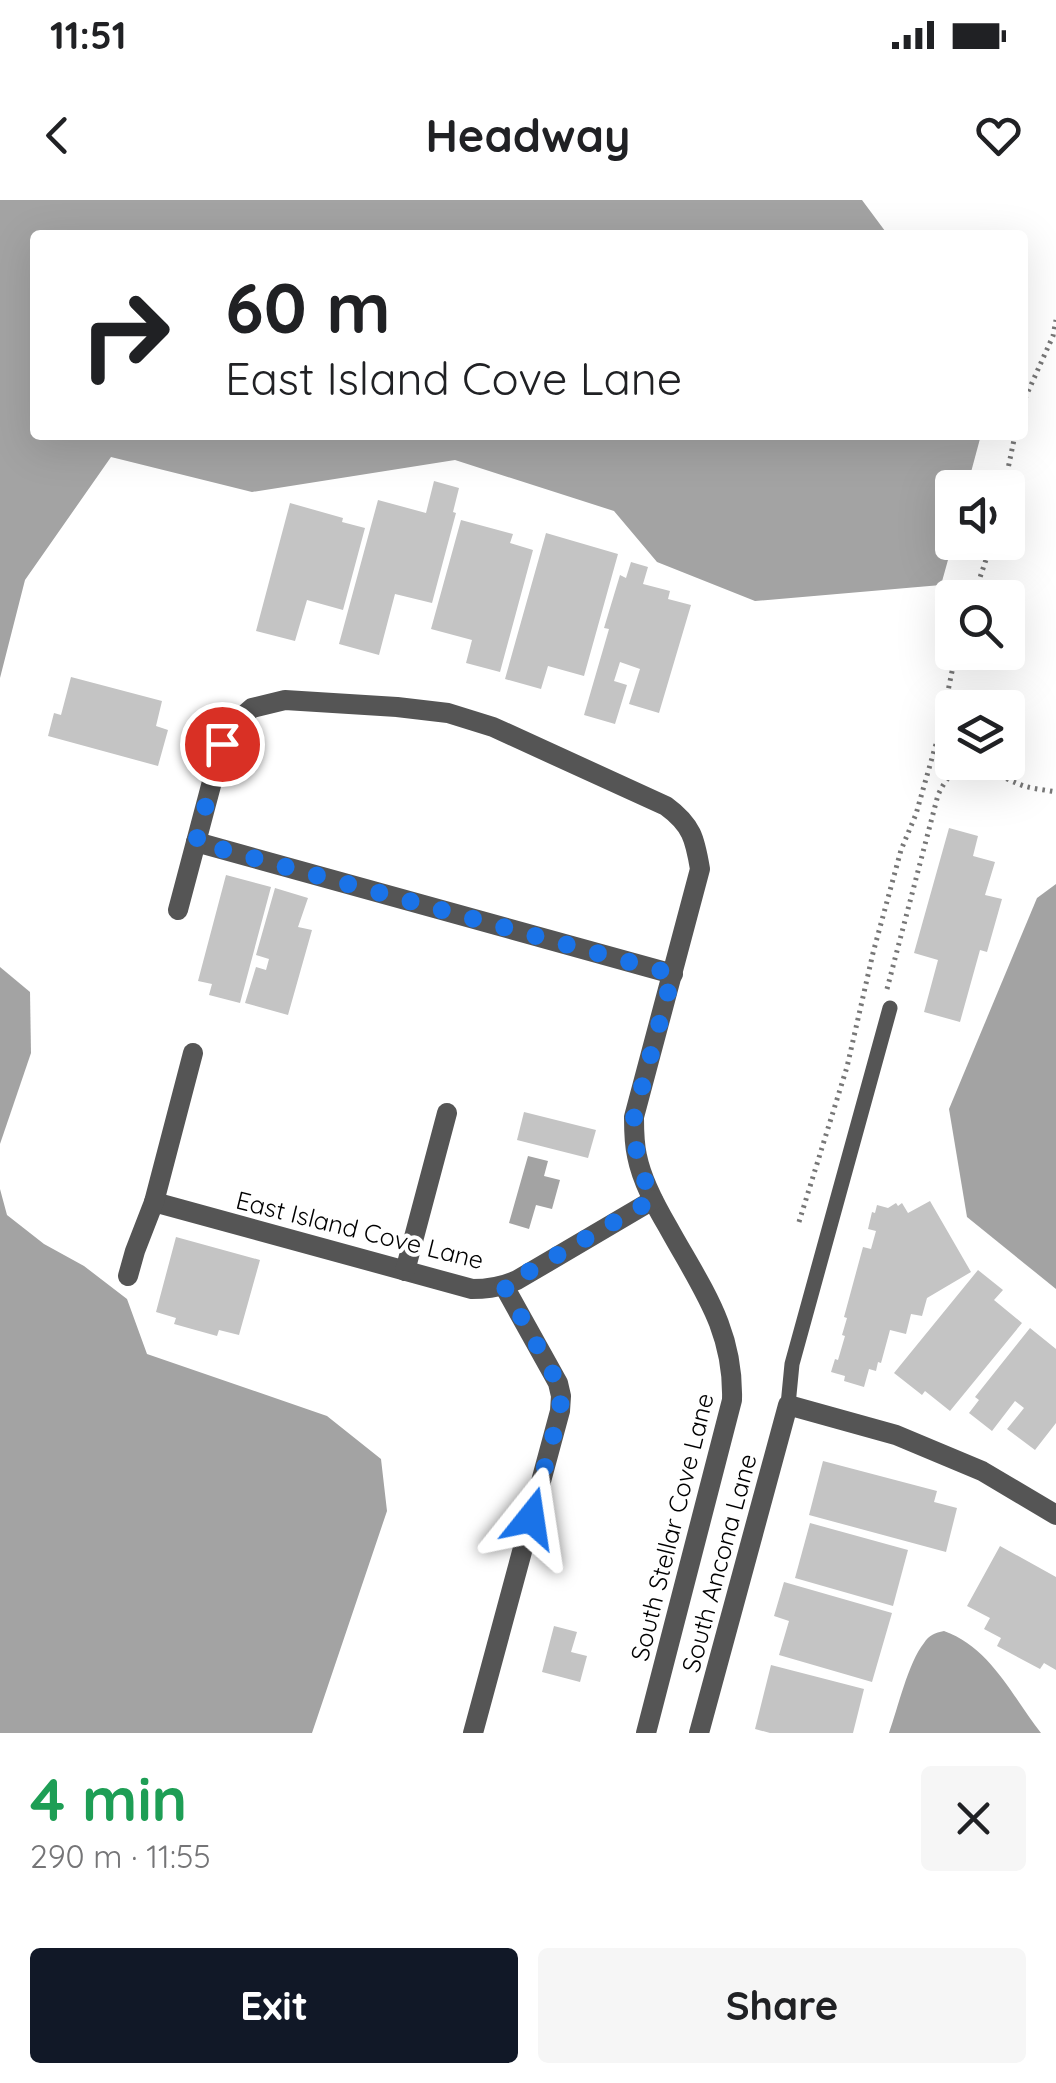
<!DOCTYPE html>
<html lang="en">
<head>
<meta charset="utf-8">
<style>
	:root { --surface:#fff; --page:#f6f6f6; --text:#202124; --muted:#757577; --accent:#111827 }
	body { margin:0; font-family:Quicksand,sans-serif; background:var(--page); color:var(--text); height:100vh; display:flex; flex-direction:column; font-size:38px; white-space:nowrap }
	* { box-sizing:border-box; margin:0 }
	p { font-size:32px; color:var(--muted) }
	.icon { flex:none; width:55px; height:55px; fill:none; stroke:currentColor; stroke-width:2; stroke-linecap:round; stroke-linejoin:round }
	.map { position:relative; height:1533px; overflow:hidden }
	.drawer { display:flex; flex-direction:column; background:var(--surface); flex:1 }
	.drawer>* { flex:none }
	.banner { position:absolute; left:30px; top:30px; width:998px; height:210px; border-radius:10px; box-shadow:0 10px 40px #0002; background:#fff; color:var(--text); overflow:hidden }
	.controls { position:absolute; left:935px; top:270px; display:grid; gap:20px }
	.controls a { display:grid; place-items:center; width:90px; height:90px; border-radius:10px; background:var(--surface); box-shadow:0 10px 40px #0002; font-size:50px }
	.pin { position:absolute; display:grid; place-items:center; width:85px; height:85px; color:#fff; margin:-42px; border:5px solid #fff; border-radius:50%; box-shadow:0 2px 10px #0007 }
	.me { position:absolute; width:110px; margin:-55px; rotate:15deg; stroke-linejoin:round; filter:drop-shadow(0 0 8px #0008) }
	.turn { display:flex; align-items:center; gap:35px; height:210px; padding:0 30px; font-size:45px }
	.turn .icon { width:130px; height:130px; stroke-width:2.5 }
	.turn b { display:block; font-size:70px; line-height:85px }
	.round { display:grid; place-items:center; flex:none; width:105px; height:105px; border-radius:10px; background:var(--page) }
	.headline { display:flex; align-items:center; justify-content:space-between; height:170px; padding:0 30px }
	h1 { font-size:60px; font-weight:700; line-height:75px; color:#1e9e55 }
	.cta { display:flex; gap:20px; margin-top:auto; padding:20px 30px }
	.cta a { flex:1; height:115px; border-radius:10px; background:var(--accent); color:#fff; font-size:40px; font-weight:700; line-height:115px; text-align:center }
	.cta a+a { background:var(--page); color:var(--text) }
	.status { display:flex; justify-content:space-between; align-items:center; height:70px; padding:0 50px; background:var(--surface); direction:ltr }
	.status svg { height:28px; fill:currentColor }
	header { display:flex; justify-content:space-between; align-items:center; height:130px; padding:0 30px; background:var(--surface); font-size:45px; font-weight:700 }
	.map>svg:first-child { display:block }
	.water { fill:#a3a3a3 }
	.building { fill:#c4c4c4 }
	.lines { fill:none; stroke-linecap:round; stroke-linejoin:round }
	.path { stroke:#777; stroke-width:5; stroke-dasharray:2.5 5; stroke-linecap:butt }
	.service { stroke:#555; stroke-width:15 }
	.minor { stroke:#555; stroke-width:20 }
	.route { stroke:#1a73e8; stroke-width:18; stroke-dasharray:0 32.4 }
	.labels { text-anchor:middle; stroke-width:8; stroke-linejoin:round; paint-order:stroke }
	.street-label { font-size:25px; fill:#000; stroke:#fff }
</style>
</head>
<body>
<div class="status"><b>11:51</b><svg viewBox="0 0 49 12"><path d="M0 12V9h3v3zM5 12V6h3v6zM10 12V3h3v9zM15 12V0h3v12zM26 1h20v11H26zM47 4h2v5h-2z"/></svg></div>
<header><svg class="icon" aria-label="back" viewBox="0 0 24 24"><path d="M15 5l-7 7 7 7"/></svg>Headway<svg class="icon" aria-label="heart" viewBox="0 0 24 24"><path d="M12 20l-8-8c-3-5 5-10 8-4 3-6 11-1 8 4z"/></svg></header>
<div class="map">
<svg width="1056" height="1533" viewBox="0 0 1056 1533">
	<rect width="100%" height="100%" fill="#fff"/>
	<!-- water -->
	<g class="water">
		<polygon points="0,0 862,0 888,35 35,35 35,235 981,235 967,287 952,288 953,342 941,385 755,401 657,362 614,311 455,260 252,292 111,257 25,380 0,478"/>
		<polygon points="1056,684 1056,1089 967,1017 949,909 1037,698"/>
		<polygon points="0,767 30,792 31,853 0,944"/>
		<polygon points="528,956 548,961 544,976 560,980 552,1009 536,1005 529,1029 509,1023"/>
		<polygon points="0,989 7,1015 44,1044 84,1066 127,1099 147,1154 327,1216 381,1259 387,1311 312,1533 0,1533"/>
		<path d="M944 1431C991 1448 1012 1496 1041 1533H889C898 1508 908 1463 924 1443 929 1435 935 1433 944 1431Z"/>
	</g>
	<!-- building -->
	<g class="building">
		<polygon points="434,281 459,288 453,312 456,313 432,403 395,394 379,455 339,444 378,300 426,313"/>
		<polygon points="290,303 343,318 342,322 365,328 343,410 307,400 295,441 256,431"/>
		<polygon points="461,320 513,334 510,343 533,350 500,472 466,463 472,440 431,429"/>
		<polygon points="546,333 618,354 584,476 548,466 541,489 505,479"/>
		<polygon points="631,362 648,367 643,384 670,391 668,399 691,405 659,513 629,504 640,469 620,462 614,481 627,485 615,524 584,515 609,429 604,428 620,375 626,378"/>
		<polygon points="71,477 162,501 156,526 168,530 158,566 48,536 54,513 61,515"/>
		<polygon points="949,628 978,636 973,656 995,662 985,695 1002,699 987,752 980,750 960,822 924,812 938,760 914,753"/>
		<polygon points="226,675 271,687 240,803 209,795 212,784 198,781"/>
		<polygon points="275,688 308,698 298,727 312,730 288,815 245,803 256,767 266,770 269,759 256,755"/>
		<polygon points="524,912 596,930 588,958 517,940"/>
		<polygon points="930,1001 971,1072 927,1098 922,1116 911,1114 906,1134 890,1130 881,1163 878,1162 876,1171 869,1169 864,1187 844,1181 845,1176 831,1172 835,1159 838,1160 845,1136 842,1135 847,1118 844,1117 863,1047 871,1049 876,1031 868,1029 872,1012 875,1013 877,1005 888,1008 896,1003 898,1006 902,1003 908,1013"/>
		<polygon points="176,1037 260,1060 239,1135 219,1130 217,1136 174,1124 176,1118 156,1112"/>
		<polygon points="978,1070 1003,1090 994,1100 1022,1123 950,1211 925,1191 922,1195 894,1173"/>
		<polygon points="1030,1128 1056,1149 1056,1223 1035,1250 1007,1229 1024,1208 1015,1201 992,1231 969,1213 979,1200 975,1197"/>
		<polygon points="823,1261 937,1291 934,1302 957,1308 946,1352 809,1315"/>
		<polygon points="810,1323 908,1350 893,1406 795,1378"/>
		<polygon points="1000,1346 1056,1377 1056,1470 1044,1463 1040,1469 997,1446 1001,1438 984,1429 990,1418 967,1406"/>
		<polygon points="784,1382 892,1413 872,1482 779,1455 789,1421 774,1416"/>
		<polygon points="554,1426 577,1432 571,1452 587,1456 580,1482 542,1472"/>
		<polygon points="771,1465 864,1489 853,1533 770,1533 755,1529"/>
	</g>
	<g class="lines">
		<!-- path -->
		<g class="path">
			<polyline points="1022,205 1053,136 1056,120"/>
			<polyline points="1004,288 1015,235"/>
			<polyline points="973,398 992,342"/>
			<path d="M887 789 938 595C961 545 987 573 1024 586 1034 589 1046 590 1056 592"/>
			<polyline points="799,1022 847,867 873,753 901,650 916,614 940,530 956,452"/>
		</g>
		<!-- service -->
		<polyline class="service" points="788,1205 792,1164 890,808"/>
		<!-- minor -->
		<g class="minor">
			<polyline points="196,642 673,774"/>
			<path d="M178 710 222 544 235 523 252 508 285 500 397 507 448 513 493 527 666 606C692 625 695 639 700 669L634 917C634 929 634 943 637 956 642 981 655 1005 668 1027 701 1087 734 1129 732 1200L646 1533"/>
			<path d="M154 1002 472 1089C489 1089 502 1087 517 1080L653 1000"/>
			<polyline points="405,1071 447,913"/>
			<polyline points="128,1076 135,1051 154,1002 193,853"/>
			<polyline points="473,1533 560,1211 561,1196 558,1183 504,1086"/>
			<polyline points="699,1533 788,1205 896,1235 982,1271 1056,1315"/>
		</g>
	</g>
	<g class="lines">
		<!-- route -->
		<polyline class="route" points="222,544 196,642 673,774 634,916 637,958 652,1000 504,1086 558,1183 561,1196 560,1211 531,1318"/>
	</g>
	<g class="labels">
		<!-- street labels -->
		<g class="street-label">
			<text transform="translate(360 1030) rotate(14)" y="9">East Island Cove Lane</text>
			<text transform="translate(672 1327) rotate(-76)" y="9">South Stellar Cove Lane</text>
			<text transform="translate(719 1363) rotate(-75)" y="9">South Ancona Lane</text>
		</g>
	</g>
</svg>
<div class="controls">
<a><svg class="icon" aria-label="sound" viewBox="0 0 24 24"><path d="M4 9h4l5-4v14l-5-4H4zM17 9q2 3 0 6"/></svg></a>
<a><svg class="icon" aria-label="search" viewBox="0 0 24 24"><circle cx="10" cy="10" r="6"/><path d="M15 15l6 6"/></svg></a>
<a><svg class="icon" aria-label="layers" viewBox="0 0 24 24"><path d="M12 4l9 5-9 5-9-5zM3 14l9 5 9-5"/></svg></a>
</div>
<div class="pin" style="left:222px;top:544px;background:#d93025"><svg class="icon" aria-label="arrive" viewBox="0 0 24 24"><path d="M6 21V4h12l-3 4 3 4H6"/></svg></div>
<svg class="me" style="left:531px;top:1318px" viewBox="-20 -20 40 40"><path d="M0-17L14 15 0 8-14 15z" fill="#1a73e8" stroke="#fff" stroke-width="4"/></svg>
<div class="banner">
<div class="turn"><svg class="icon" aria-label="right" viewBox="0 0 24 24"><path d="M7 20v-9h11M14 6l5 5-5 5"/></svg><div><b>60 m</b>East Island Cove Lane</div></div>
</div>
</div>
<section class="drawer">
<div class="headline"><div><h1>4 min</h1><p>290 m · 11:55</p></div><a class="round"><svg class="icon" aria-label="close" viewBox="0 0 24 24"><path d="M6 6l12 12M18 6L6 18"/></svg></a></div>
<div class="cta"><a>Exit</a><a>Share</a></div>
</section>
</body>
</html>
